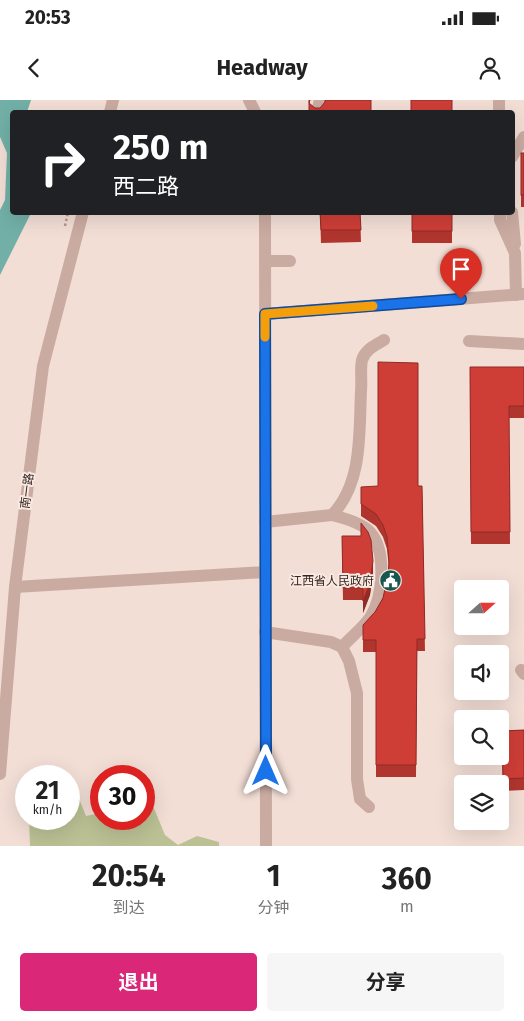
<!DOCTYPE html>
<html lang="zh">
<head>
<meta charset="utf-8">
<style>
	:root { --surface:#fff; --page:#f6f6f6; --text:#222; --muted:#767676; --accent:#db2777 }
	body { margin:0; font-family:"Fira Sans","Noto Sans SC",sans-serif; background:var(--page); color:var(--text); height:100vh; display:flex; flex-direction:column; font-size:19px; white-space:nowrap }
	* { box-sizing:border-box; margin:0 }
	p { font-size:16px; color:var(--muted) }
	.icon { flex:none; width:28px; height:28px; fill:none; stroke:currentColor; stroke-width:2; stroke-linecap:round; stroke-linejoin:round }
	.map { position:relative; height:746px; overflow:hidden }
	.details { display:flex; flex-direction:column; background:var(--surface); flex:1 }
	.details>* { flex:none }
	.top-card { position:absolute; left:10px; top:10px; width:505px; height:105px; border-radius:5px; box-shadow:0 5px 20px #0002; background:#202124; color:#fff; overflow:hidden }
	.needle { width:32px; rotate:69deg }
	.tools { position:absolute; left:454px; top:480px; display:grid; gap:10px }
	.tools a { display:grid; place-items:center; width:55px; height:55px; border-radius:5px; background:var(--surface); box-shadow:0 5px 20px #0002; font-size:25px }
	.speed { position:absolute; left:15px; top:665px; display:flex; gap:10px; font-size:25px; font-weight:700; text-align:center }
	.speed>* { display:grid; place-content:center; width:65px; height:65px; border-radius:50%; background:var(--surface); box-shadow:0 5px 20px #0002; line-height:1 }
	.speed small { font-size:12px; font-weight:400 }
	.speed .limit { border:8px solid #d22; background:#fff; color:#111 }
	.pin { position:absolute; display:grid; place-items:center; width:42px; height:42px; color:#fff; margin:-51px -21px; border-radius:50% 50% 50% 0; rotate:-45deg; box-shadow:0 0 5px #0007 }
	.pin .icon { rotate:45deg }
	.me { position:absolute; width:55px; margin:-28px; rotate:0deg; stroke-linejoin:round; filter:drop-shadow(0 0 4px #0008) }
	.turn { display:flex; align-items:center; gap:18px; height:105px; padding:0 20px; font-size:22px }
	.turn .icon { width:65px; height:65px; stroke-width:2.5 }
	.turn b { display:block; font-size:35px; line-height:42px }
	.eta { display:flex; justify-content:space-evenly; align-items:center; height:85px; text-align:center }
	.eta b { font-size:30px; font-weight:700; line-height:35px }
	.button { display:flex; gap:10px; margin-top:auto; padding:10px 20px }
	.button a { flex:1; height:58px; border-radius:5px; background:var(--accent); color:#fff; font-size:20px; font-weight:700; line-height:58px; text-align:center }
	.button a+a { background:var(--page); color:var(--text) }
	.status { display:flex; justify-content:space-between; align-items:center; height:35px; padding:0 25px; background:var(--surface); direction:ltr }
	.status svg { height:14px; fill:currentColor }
	header { display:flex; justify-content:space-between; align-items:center; height:65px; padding:0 20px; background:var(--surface); font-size:22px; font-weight:700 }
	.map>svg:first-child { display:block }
	.green { fill:#bbc194 }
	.water { fill:#72b0a7 }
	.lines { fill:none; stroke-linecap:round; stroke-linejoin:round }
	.path { stroke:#b6958b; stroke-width:2.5; stroke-dasharray:2.5 2.5; stroke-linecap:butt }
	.minor { stroke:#caaba1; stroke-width:12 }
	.wall { fill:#b1352f }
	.shaded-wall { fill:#902b26 }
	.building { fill:#ce3e37; stroke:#902b26 }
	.route-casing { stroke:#114b97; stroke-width:12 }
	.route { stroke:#1a73e8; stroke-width:9 }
	.slow { stroke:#f59e0b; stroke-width:9 }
	.labels { text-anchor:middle; stroke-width:4; stroke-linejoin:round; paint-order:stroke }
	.street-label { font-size:12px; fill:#342624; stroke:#fae9e1 }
	.poi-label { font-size:12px; fill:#342624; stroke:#fae9e1; text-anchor:end }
</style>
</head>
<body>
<div class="status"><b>20:53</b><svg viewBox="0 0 49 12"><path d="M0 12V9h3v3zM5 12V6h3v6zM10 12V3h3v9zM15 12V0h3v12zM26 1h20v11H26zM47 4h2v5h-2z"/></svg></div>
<header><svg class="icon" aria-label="back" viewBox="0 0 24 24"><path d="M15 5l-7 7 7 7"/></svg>Headway<svg class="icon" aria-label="person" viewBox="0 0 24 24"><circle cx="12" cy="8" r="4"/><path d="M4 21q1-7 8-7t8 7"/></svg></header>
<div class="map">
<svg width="524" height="746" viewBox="0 0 524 746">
	<rect width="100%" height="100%" fill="#f2ded5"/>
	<!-- green -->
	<polygon class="green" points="74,686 86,716 101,713 101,719 144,719 144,692 146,689 165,735 178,745 197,736 219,742 219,746 30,746 29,719 69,719 69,689"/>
	<!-- water -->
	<polygon class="water" points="0,0 31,0 27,12 12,12 12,112 31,113 0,175 0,110 5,100 7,53 0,37"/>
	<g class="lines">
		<!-- path -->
		<polyline class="path" points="65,126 68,112"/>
		<!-- minor -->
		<g class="minor">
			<polyline points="249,0 255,12"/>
			<polyline points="499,0 499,12"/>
			<polyline points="110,12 113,0"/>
			<polyline points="317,12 320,0"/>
			<polyline points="512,57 524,37"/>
			<polyline points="265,112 266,746"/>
			<polyline points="500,112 500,120 515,153 516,195"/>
			<polyline points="512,112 515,144"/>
			<polyline points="265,161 290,161"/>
			<polyline points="265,214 524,194"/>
			<polyline points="469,241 524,244"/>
			<path d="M332 415C344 418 362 423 370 432 387 451 383 496 371 516 365 526 350 538 342 547"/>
			<path d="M265 422 332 415C363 383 359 332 361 291 362 281 360 269 362 260 365 250 375 245 384 240"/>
			<polyline points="15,487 265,472"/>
			<polyline points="265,532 331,542 342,547 349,561 357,593 357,679 360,699 369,707"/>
			<polyline points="521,570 524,574"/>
			<polyline points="0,674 15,487 43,266 83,112"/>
		</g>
	</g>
	<!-- wall -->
	<g class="wall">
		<rect x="521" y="53" width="3" height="54"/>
		<polygon points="320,112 360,112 361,142 321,143"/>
		<rect x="412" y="112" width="40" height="31"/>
		<polygon points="470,267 524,267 524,318 509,318 510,444 471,444"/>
		<polygon points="422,386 425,551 417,551 416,677 376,677 376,552 363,552 363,525 375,512 383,498 388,475 389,469 387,449 383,437 376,426 361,416 361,387"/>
		<polygon points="342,436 373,473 370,495 363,513 363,500 343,500"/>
		<polygon points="524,630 524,690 503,691 502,631"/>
	</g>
	<!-- shaded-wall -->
	<polygon class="shaded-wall" points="373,461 373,473 370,495 363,513 363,501"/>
	<!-- building -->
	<g class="building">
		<polygon points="309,0 310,0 309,3 315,8 320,8 325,2 325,0 371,0 371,12 309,12"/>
		<rect x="411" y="0" width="41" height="12"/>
		<rect x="521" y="53" width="3" height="42"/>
		<polygon points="320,112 360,112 361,130 321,130"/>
		<rect x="412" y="112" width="40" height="19"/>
		<polygon points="378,262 418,263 418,386 422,386 425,539 417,539 416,665 376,665 376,540 363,540 363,525 375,512 383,498 388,475 389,462 387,437 383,425 376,414 361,404 361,387 378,386"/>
		<polygon points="470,267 524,267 524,306 509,306 510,432 471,432"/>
		<polygon points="361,423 368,432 371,440 373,461 370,483 363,501 363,488 343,488 342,436 361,436"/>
		<polygon points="524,630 524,678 503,679 502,631"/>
	</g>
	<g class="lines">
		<defs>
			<polyline id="route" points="266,671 265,214 461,199"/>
		</defs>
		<!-- route casing -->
		<use href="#route" class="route-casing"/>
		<!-- route -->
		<use href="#route" class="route"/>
		<!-- slow -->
		<polyline class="slow" points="265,237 265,214 373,206"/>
	</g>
	<!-- icons -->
	<defs>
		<symbol id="civic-disc" viewBox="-11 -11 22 22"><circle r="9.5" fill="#18574f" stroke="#fae9e1"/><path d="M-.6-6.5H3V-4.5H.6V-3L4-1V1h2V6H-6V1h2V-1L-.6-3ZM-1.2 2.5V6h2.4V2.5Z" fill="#fff"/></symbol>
	</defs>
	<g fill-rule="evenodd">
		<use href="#civic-disc" x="378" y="468" width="25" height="25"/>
	</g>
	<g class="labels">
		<!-- street labels -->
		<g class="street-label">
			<text transform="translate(27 391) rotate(-83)" y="4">南一路</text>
		</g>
		<!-- poi labels -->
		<g class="poi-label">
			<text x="374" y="485">江西省人民政府</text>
		</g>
	</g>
</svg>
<div class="tools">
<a><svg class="needle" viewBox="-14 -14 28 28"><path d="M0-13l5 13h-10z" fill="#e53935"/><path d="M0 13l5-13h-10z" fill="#767676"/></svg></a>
<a><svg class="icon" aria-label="sound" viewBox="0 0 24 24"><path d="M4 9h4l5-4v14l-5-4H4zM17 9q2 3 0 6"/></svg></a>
<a><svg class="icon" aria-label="search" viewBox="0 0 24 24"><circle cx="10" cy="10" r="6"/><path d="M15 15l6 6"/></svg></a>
<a><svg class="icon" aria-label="layers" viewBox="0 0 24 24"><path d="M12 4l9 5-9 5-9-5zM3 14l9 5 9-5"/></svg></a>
</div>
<div class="speed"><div>21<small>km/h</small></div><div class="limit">30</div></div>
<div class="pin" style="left:461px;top:199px;background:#d93025"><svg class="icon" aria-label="arrive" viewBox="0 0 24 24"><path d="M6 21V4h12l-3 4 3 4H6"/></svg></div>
<svg class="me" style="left:266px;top:671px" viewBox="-20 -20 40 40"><path d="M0-17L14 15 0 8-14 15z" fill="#1a73e8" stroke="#fff" stroke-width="4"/></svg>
<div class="top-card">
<div class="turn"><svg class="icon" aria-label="right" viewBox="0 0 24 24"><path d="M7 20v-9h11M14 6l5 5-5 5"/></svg><div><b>250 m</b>西二路</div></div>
</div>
</div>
<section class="details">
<div class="eta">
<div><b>20:54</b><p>到达</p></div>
<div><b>1</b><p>分钟</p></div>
<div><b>360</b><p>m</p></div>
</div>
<div class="button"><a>退出</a><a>分享</a></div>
</section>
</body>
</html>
